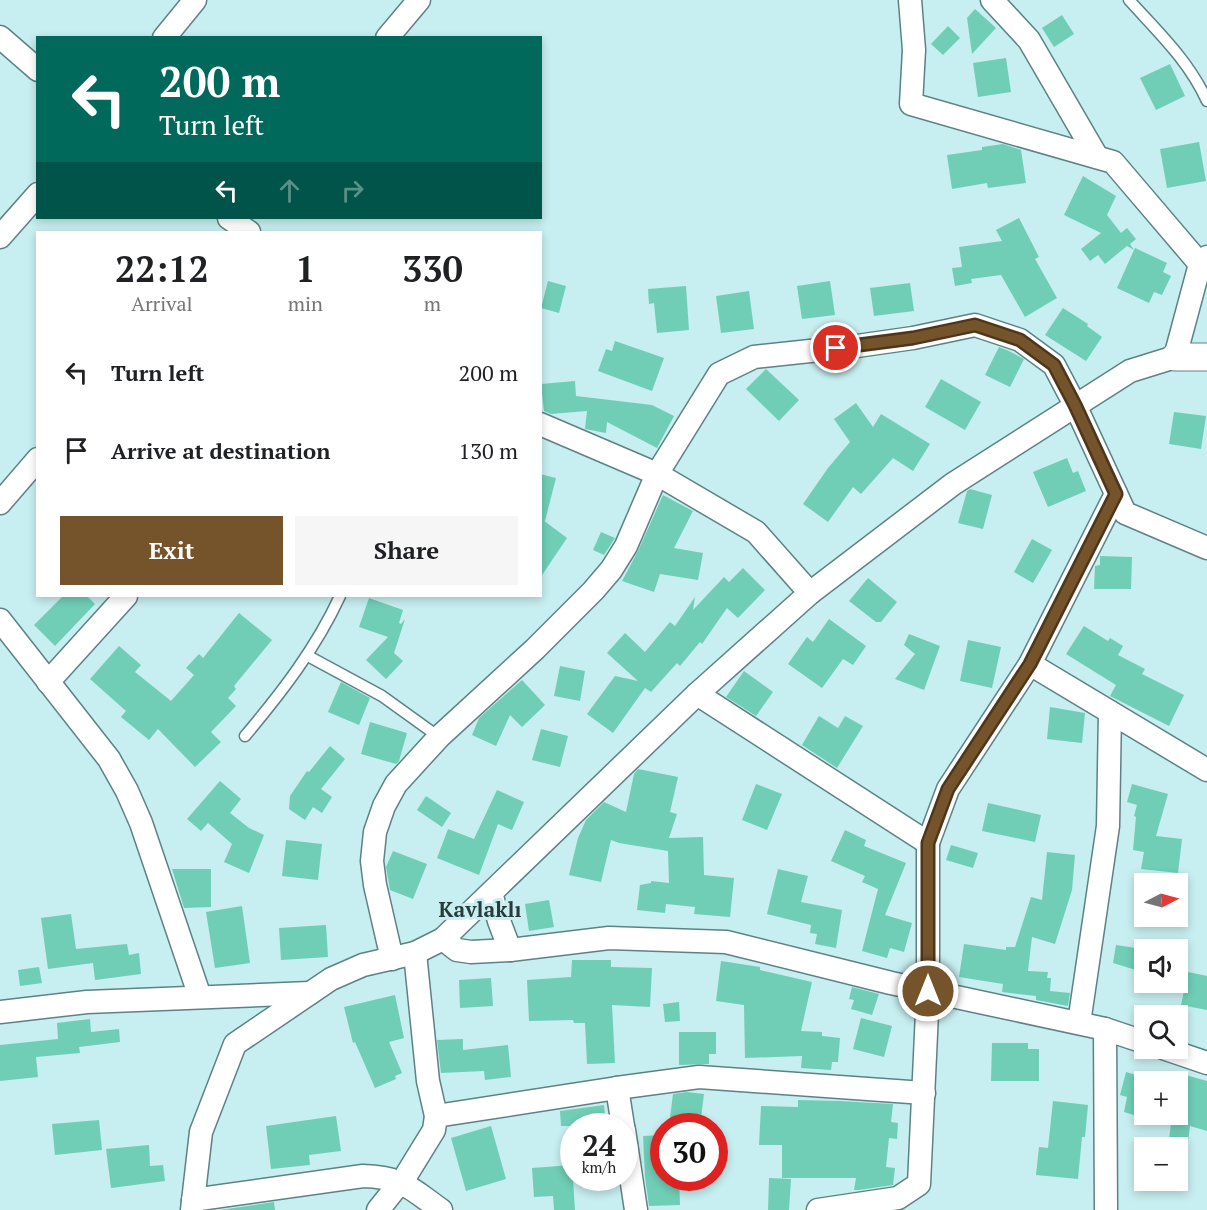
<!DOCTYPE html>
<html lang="en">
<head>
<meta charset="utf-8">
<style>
	:root { --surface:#fff; --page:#f6f6f6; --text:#202124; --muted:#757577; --accent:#75542b }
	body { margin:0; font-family:"PT Serif",serif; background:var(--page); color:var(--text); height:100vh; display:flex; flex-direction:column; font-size:22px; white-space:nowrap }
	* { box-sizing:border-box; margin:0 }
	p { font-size:20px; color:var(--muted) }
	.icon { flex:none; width:33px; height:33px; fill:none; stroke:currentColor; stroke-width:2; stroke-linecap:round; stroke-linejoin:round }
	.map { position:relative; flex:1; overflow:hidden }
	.panel { position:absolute; left:36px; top:231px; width:506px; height:366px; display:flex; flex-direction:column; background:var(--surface); border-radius:0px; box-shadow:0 3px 9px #0003 }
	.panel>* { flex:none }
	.guide { position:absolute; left:36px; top:36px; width:506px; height:183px; border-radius:0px; box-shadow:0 3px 9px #0003; background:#00695c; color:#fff; overflow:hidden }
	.needle { width:39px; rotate:84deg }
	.controls { position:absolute; left:1134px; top:873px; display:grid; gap:12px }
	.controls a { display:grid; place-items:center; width:54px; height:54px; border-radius:0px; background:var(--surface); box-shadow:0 3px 9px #0003; font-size:30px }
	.speed { position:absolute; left:560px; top:1113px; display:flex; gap:12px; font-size:30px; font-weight:700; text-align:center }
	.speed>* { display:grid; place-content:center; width:78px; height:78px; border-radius:50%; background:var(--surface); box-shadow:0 3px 9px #0003; line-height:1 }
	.speed small { font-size:15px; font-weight:400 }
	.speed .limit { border:9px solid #d22; background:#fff; color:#111 }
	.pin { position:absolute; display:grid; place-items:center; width:51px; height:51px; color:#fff; margin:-26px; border:3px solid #fff; border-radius:50%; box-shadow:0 2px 6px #0007 }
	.me { position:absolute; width:66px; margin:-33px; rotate:0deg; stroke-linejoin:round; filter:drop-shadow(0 0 4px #0008) }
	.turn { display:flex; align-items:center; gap:21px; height:126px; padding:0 24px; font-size:27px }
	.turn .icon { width:78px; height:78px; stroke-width:2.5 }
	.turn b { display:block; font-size:42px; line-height:51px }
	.lanes { display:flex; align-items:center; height:57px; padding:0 24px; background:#0003; justify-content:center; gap:30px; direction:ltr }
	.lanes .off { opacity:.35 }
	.eta { display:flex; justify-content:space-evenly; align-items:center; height:102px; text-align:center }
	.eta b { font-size:36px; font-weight:800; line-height:42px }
	.primary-button { display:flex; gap:12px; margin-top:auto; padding:12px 24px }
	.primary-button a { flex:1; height:69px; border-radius:0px; background:var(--accent); color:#fff; font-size:24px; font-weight:800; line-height:69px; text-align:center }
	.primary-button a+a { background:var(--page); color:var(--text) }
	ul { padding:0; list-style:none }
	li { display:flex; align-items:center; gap:18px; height:78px; padding:0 24px }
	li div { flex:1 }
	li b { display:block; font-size:22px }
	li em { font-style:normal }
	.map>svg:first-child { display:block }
	.building { fill:#70ceb6 }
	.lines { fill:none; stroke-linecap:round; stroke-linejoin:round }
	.service-casing { stroke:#5d8284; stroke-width:13 }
	.minor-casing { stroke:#5d8284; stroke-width:25 }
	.tertiary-casing { stroke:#5d8284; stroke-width:29 }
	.service { stroke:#fff; stroke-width:10 }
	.minor { stroke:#fff; stroke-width:22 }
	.tertiary { stroke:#fff; stroke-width:27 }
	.route-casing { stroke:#4c371c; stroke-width:15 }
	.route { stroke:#75542b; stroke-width:10 }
	.labels { text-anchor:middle; stroke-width:6; stroke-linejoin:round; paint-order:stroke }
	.quarter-label { font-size:21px; font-weight:bold; fill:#2a3a3b; stroke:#c7eef0 }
</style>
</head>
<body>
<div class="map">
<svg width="1207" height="1210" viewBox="0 0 1207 1210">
	<rect width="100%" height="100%" fill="#c7eef0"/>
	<!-- building -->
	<g class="building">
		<polygon points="975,9 996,28 972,54 967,18"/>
		<polygon points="1062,15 1074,34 1054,47 1042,28"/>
		<polygon points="948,26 960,38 943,55 931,44"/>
		<polygon points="1006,58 1011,92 978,97 973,63"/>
		<polygon points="1170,64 1185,96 1156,110 1140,78"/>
		<polygon points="1199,142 1206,181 1167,188 1160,149"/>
		<polygon points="1003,144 1021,150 1026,183 988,188 987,183 952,189 947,155 982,150 982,147"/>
		<polygon points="1083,176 1116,196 1107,215 1121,233 1127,228 1136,239 1130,244 1134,250 1135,248 1167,263 1163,272 1171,276 1162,295 1154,292 1149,303 1117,288 1134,250 1127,246 1105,264 1098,255 1090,261 1081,249 1101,233 1064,215"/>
		<polygon points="1019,218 1039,257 1035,259 1057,298 1025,317 1001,275 971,279 972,283 955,286 952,268 962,267 959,247 1002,241 996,230"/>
		<polygon points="548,281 566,286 559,313 541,308"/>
		<polygon points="830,281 835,315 802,319 797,286"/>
		<polygon points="910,283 914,311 874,316 870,288"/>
		<polygon points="686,286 689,330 657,333 654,303 649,304 648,289"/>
		<polygon points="749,291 754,329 721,333 716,296"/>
		<polygon points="1063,308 1088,324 1087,326 1102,337 1086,361 1045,335"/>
		<polygon points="615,341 664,358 652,391 598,371 606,349 612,351"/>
		<polygon points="999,347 1009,351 1024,359 1010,387 985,375"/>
		<polygon points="766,369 799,400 779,421 746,389"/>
		<polygon points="941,379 981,402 965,430 925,407"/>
		<polygon points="575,381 576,396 652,405 674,416 657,448 607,422 606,433 585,429 587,411 551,414 544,411 541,384"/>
		<polygon points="856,403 873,427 881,414 930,444 913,471 893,458 861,494 853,487 828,522 803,504 828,468 850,442 834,419"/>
		<polygon points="1174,412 1206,416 1201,449 1169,444"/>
		<polygon points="1067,458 1073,473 1078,471 1086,491 1048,507 1033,472"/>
		<polygon points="540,474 556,478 545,521 543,520 567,538 540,578"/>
		<polygon points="970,489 992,495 983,529 958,523 967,491"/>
		<polygon points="663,495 693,511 674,548 703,553 698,580 660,574 654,592 622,581 638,551"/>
		<polygon points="601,532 615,538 604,555 593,550"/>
		<polygon points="1032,539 1052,550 1033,583 1014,572"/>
		<polygon points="1100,556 1132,557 1131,589 1094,589 1095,566 1100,565"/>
		<polygon points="743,568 765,590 738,618 727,608 702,644 700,642 680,666 677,663 651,692 645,688 613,733 587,714 615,676 638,681 607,653 625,633 645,652 670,622 675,626 695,597 693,610 724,577 729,582"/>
		<polygon points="868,578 897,602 881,622 876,622 849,601"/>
		<polygon points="63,596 87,596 95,604 55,646 34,625"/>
		<polygon points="369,598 403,610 399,623 401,624 405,619 394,653 403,661 386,679 366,660 388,637 359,627"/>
		<polygon points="239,613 272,640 234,686 236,689 228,698 236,706 211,732 221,742 195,767 158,729 149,740 121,717 126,711 90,679 119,646 141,665 135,672 171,701 194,675 186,668 199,654 203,658"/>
		<polygon points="829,619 866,646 853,665 843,659 822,688 788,664 807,637 813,642"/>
		<polygon points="1084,626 1108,641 1110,638 1123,646 1118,655 1145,669 1142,674 1184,695 1169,726 1110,696 1116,685 1066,654"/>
		<polygon points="909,634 940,646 924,690 895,679 915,654 904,645"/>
		<polygon points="968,640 1001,647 992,688 960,681"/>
		<polygon points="560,666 585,671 580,701 554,696"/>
		<polygon points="744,671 773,692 756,716 726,697"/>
		<polygon points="522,680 545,705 522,727 510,715 496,746 472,735 479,718"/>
		<polygon points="341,682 370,698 359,725 328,712"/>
		<polygon points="1050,707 1085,713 1082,743 1047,739"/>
		<polygon points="819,716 838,728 845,716 863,726 837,768 802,745"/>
		<polygon points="370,722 407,733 399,761 396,764 361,754"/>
		<polygon points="541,729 568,736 560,767 532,760"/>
		<polygon points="330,746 345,759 321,789 332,797 322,813 313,807 305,820 289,809 290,796 307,771 309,772"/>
		<polygon points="638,769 678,777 670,812 677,814 669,838 703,837 704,875 734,878 730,917 694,914 695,907 666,904 665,913 637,910 640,885 651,883 651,881 669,883 668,851 619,843 611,840 601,882 569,875 578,838 586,820 604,802 626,812 634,774"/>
		<polygon points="220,781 241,799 230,813 249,828 264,835 249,873 224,862 232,844 208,823 201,831 187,819"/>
		<polygon points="756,784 782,794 767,830 742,820"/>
		<polygon points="1132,784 1168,794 1156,836 1182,839 1178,873 1141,869 1144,852 1133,850 1136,817 1134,816 1137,805 1127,802"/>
		<polygon points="497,790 524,802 512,830 498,824 479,875 437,858 448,829 474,839"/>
		<polygon points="426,796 451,813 442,827 417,810"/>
		<polygon points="988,803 1041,815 1035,842 982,831"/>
		<polygon points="845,830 866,840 864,846 906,863 885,915 912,923 904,952 890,948 887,958 862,951 878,889 862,882 865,876 831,861"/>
		<polygon points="286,840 322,844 318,880 282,876"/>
		<polygon points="951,845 978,853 973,868 946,860"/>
		<polygon points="393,851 427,864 413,899 390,890 386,867"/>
		<polygon points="1047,852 1075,855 1072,890 1055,944 1032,937 1028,971 1048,972 1047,978 1051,978 1050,991 1070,993 1068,1006 1036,1000 1036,996 1002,992 1003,984 959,977 964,944 1006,950 1006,947 1015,947 1031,897 1042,900"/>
		<polygon points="172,869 211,869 211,907 184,908"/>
		<polygon points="778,869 808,876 801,902 842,910 836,948 815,944 817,934 810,933 811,925 767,914"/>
		<polygon points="549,900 554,927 529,931 525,904"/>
		<polygon points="242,906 250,963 215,968 206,912"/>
		<polygon points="71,914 76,949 127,944 129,955 139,953 141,974 95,980 93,963 48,969 41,918"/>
		<polygon points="326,925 328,957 281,960 279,928"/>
		<polygon points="1116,945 1142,949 1139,971 1113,963"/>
		<polygon points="572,960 611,960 611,967 652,968 650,1007 612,1005 615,1063 587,1064 585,1023 574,1023 573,1020 529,1021 527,980 571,977"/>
		<polygon points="721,961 760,967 760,970 812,982 801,1031 822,1032 822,1036 840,1038 838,1062 832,1062 831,1070 801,1068 802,1056 745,1058 744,1005 716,1001"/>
		<polygon points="39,967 42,983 20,986 18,970"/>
		<polygon points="1188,972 1207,976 1207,1010 1181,1005"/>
		<polygon points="491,978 493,1006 460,1008 459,980"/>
		<polygon points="852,987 879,994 872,1015 851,1009 854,1000 849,999"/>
		<polygon points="395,995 404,1038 389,1042 402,1073 395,1076 396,1079 375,1088 355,1042 353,1043 344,1007"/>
		<polygon points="679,1002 680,1021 665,1022 663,1004"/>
		<polygon points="861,1018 892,1026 884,1057 853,1049"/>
		<polygon points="90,1019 91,1032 119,1029 120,1042 79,1047 80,1053 36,1057 38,1077 0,1081 0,1045 58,1039 57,1023"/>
		<polygon points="679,1032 716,1032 716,1054 709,1054 709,1064 679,1065"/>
		<polygon points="463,1039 463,1050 508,1045 511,1077 485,1080 484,1071 441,1073 437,1040"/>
		<polygon points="992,1043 1028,1043 1028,1049 1039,1049 1039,1081 991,1081"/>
		<polygon points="1126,1072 1144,1077 1144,1118 1124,1112 1127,1097 1120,1095"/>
		<polygon points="1182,1074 1207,1081 1207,1131 1190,1126 1188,1142 1169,1140 1172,1114 1178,1114 1178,1090"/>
		<polygon points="687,1092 704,1094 700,1126 669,1126 673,1094"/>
		<polygon points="798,1100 840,1101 893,1104 891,1122 898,1123 897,1139 889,1138 886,1167 895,1168 893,1185 859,1190 854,1190 856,1178 782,1178 782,1145 759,1145 761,1106 798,1107"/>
		<polygon points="1053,1101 1088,1105 1085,1137 1082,1137 1078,1179 1036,1175 1039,1147 1048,1148"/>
		<polygon points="604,1105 606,1126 561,1126 560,1111"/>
		<polygon points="336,1116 341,1151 309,1155 310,1165 271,1169 266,1126"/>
		<polygon points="99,1120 102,1150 55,1155 52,1124"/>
		<polygon points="491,1126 506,1179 466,1191 451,1138"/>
		<polygon points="663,1135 663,1178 679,1178 680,1205 649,1206 645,1177 643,1136"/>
		<polygon points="149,1145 150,1166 163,1165 165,1181 111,1188 106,1149"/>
		<polygon points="572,1165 575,1210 554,1210 553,1196 534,1197 532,1168"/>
		<polygon points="769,1178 791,1179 789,1210 768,1210"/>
		<polygon points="274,1202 275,1210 220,1210"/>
	</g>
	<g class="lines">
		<defs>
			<g id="service">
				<path d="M1129 0C1158 32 1189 61 1207 101"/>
				<polyline points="308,656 382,696 439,737"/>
				<path d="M245 736C282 692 316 648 340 596"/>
			</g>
			<g id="minor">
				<polyline points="910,0 914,50 911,104 1113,162 1200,264"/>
				<polyline points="992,0 1029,40 1097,157"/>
				<polyline points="0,37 38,70"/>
				<polyline points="164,38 195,0"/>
				<polyline points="387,38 419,0"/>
				<polyline points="229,218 249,232"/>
				<polyline points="0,237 38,194"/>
				<polyline points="540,424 657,474 756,532 810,593"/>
				<polyline points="0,503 38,459"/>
				<polyline points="0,620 109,759 127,791 141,823 200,997"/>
				<polyline points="1030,664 1207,770"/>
				<polyline points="48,682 126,596"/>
				<polyline points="697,694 928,843"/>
				<polyline points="491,893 499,921 510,950"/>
				<polyline points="443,939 457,950 471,952 510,950 609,938 726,942 891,983 1105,1029 1144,1042"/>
				<polyline points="392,959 375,885 372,861 375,832 384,806 396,784 439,737 535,649 593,591 611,570 626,546 657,474 719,374 754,357 857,346 913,338 975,325 1020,340 1054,365 1075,405 1125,513 1207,548"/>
				<polyline points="0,1012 87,1002 310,993"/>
				<polyline points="1079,1023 1108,826 1110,712"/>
				<polyline points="1105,1029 1106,1210"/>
				<polyline points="1163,1048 1207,1063"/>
				<polyline points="617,1088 699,1077 924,1093"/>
				<polyline points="436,1116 617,1088 623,1126"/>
				<polyline points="624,1130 636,1210"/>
				<path d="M193 1200 363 1176C403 1177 410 1188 441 1210"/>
				<polyline points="192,1210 201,1132 235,1044 331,979 363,965 415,953 443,939 697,694 810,593 953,484 1130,371 1175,357 1200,264 1207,257"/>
				<polyline points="378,1210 394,1190 402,1182 434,1130 436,1116 428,1081 415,953"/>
				<polyline points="818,1210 898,1198 919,1184 928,991 928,843 948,789 1030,664 1116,494"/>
			</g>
			<polyline id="tertiary" points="1175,357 1207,357"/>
		</defs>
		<!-- service casing -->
		<use href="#service" class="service-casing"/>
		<!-- minor casing -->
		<use href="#minor" class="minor-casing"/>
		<!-- tertiary casing -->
		<use href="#tertiary" class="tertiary-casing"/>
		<!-- service -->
		<use href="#service" class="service"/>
		<!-- minor -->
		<use href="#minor" class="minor"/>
		<!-- tertiary -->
		<use href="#tertiary" class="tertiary"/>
	</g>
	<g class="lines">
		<defs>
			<polyline id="route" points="836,348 913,338 975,325 1020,340 1054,365 1075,405 1116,494 1030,664 948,789 928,843 928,991"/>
		</defs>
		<!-- route casing -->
		<use href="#route" class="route-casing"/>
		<!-- route -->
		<use href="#route" class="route"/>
	</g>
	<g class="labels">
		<!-- quarter labels -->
		<g class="quarter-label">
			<text x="480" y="917">Kavlaklı</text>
		</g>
	</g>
</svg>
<div class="controls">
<a><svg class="needle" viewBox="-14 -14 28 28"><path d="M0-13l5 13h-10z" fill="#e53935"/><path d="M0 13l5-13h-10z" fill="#757577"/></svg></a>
<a><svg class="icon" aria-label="sound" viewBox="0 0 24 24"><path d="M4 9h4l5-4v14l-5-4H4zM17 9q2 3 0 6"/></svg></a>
<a><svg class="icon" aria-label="search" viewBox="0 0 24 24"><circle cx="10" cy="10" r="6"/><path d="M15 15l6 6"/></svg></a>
<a>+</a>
<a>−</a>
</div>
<div class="speed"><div>24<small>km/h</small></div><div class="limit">30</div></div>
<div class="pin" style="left:836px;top:348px;background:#d93025"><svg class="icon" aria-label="arrive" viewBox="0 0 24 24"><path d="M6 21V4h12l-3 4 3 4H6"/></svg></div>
<svg class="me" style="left:928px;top:991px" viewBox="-20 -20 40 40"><circle r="17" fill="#75542b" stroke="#fff" stroke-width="3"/><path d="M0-11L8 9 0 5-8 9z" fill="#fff"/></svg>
<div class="guide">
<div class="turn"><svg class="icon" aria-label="left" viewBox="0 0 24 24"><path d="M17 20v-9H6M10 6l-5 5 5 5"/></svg><div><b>200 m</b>Turn left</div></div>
<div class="lanes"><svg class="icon" aria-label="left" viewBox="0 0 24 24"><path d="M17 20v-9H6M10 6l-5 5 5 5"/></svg><svg class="icon off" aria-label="ahead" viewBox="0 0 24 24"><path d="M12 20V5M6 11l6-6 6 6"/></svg><svg class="icon off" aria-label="right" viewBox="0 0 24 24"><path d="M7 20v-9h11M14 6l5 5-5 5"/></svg></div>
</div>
<section class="panel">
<div class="eta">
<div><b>22:12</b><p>Arrival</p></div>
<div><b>1</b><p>min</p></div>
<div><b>330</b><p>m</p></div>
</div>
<ul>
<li><svg class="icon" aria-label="left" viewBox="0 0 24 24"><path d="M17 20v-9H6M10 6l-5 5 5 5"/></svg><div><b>Turn left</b></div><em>200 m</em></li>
<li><svg class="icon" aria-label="arrive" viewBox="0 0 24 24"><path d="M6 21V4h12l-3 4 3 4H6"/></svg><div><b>Arrive at destination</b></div><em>130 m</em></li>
</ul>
<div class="primary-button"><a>Exit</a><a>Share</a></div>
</section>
</div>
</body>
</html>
